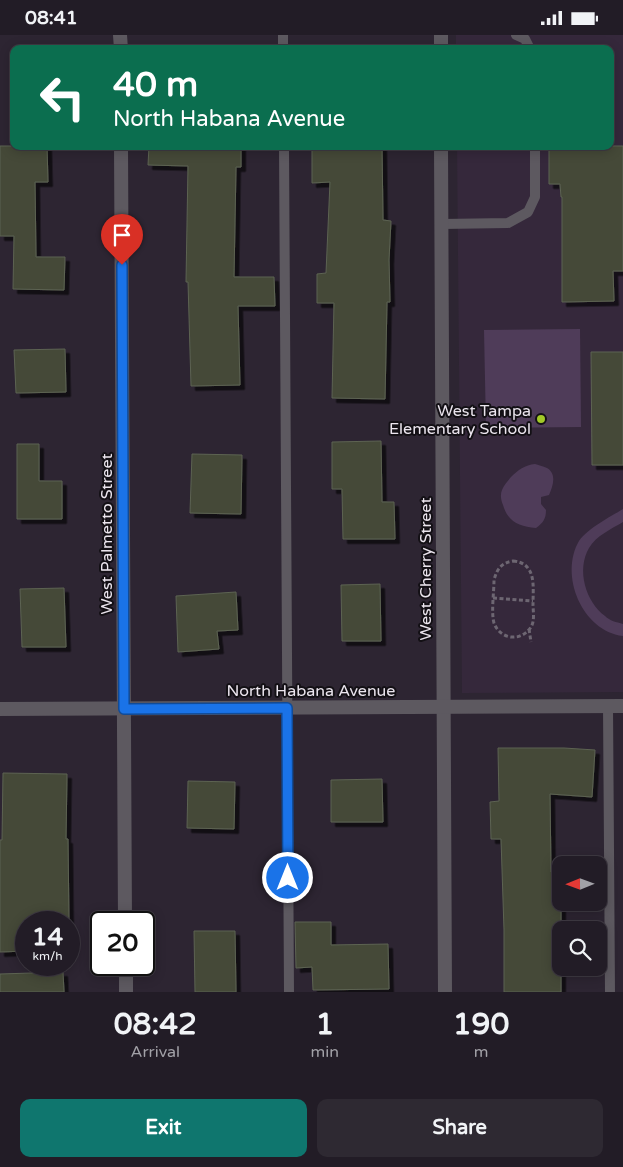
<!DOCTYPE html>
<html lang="en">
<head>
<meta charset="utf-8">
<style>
	:root { --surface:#221c26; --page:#2e2932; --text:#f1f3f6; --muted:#a2a1a7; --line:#3f3a43; --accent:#0f766e }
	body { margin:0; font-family:"Varela Round",sans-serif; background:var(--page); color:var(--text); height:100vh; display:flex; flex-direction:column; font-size:19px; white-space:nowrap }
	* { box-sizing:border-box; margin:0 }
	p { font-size:16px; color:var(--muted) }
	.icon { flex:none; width:28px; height:28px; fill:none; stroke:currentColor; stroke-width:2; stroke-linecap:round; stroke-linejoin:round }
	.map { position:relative; height:957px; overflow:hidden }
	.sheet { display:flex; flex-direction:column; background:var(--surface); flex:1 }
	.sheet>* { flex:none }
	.top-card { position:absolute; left:10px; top:10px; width:604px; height:105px; border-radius:10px; box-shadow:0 2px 12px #0003,0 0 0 1px var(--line); background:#0b6e4f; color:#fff; overflow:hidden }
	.needle { width:32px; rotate:269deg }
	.controls { position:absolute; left:552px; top:821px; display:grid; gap:10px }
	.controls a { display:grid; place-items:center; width:55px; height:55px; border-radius:10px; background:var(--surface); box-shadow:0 2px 12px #0003,0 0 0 1px var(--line); font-size:25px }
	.speed { position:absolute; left:15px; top:876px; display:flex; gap:10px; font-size:25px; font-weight:700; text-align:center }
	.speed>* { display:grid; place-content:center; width:65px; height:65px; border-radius:50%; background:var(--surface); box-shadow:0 2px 12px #0003,0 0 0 1px var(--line); line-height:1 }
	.speed small { font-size:12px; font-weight:400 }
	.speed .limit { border:2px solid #111; border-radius:8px; background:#fff; color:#111 }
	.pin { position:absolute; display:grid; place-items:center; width:42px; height:42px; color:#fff; margin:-51px -21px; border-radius:50% 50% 50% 0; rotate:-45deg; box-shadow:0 0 5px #0007 }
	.pin .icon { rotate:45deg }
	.me { position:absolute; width:55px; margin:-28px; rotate:0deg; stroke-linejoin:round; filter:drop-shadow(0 0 4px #0008) }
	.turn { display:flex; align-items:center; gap:18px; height:105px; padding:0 20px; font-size:22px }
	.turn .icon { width:65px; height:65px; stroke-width:2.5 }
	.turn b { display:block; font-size:35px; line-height:42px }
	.eta { display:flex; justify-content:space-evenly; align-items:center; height:85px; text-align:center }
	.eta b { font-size:30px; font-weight:800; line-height:35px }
	.cta { display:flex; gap:10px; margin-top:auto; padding:10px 20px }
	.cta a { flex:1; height:58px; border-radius:10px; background:var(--accent); color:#fff; font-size:20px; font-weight:800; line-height:58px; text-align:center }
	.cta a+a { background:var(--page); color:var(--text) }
	.status { display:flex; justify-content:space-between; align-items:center; height:35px; padding:0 25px; background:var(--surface); direction:ltr }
	.status svg { height:14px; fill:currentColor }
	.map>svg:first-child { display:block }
	.built { fill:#35283b }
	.green { fill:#4f3c59 }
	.building { fill:#444939; stroke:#5d6352; filter:url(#shadow) }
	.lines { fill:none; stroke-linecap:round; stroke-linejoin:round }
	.path { stroke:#6d6672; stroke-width:3; stroke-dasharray:4 2.5; stroke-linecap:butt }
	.service { stroke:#5d5960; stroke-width:10 }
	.minor { stroke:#5d5960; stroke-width:14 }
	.tertiary { stroke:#5d5960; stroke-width:14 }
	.route-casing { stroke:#114b97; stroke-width:12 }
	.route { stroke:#1a73e8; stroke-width:9 }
	.poi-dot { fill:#a2c928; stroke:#131015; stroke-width:2 }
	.labels { text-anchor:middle; stroke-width:4; stroke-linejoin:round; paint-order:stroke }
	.poi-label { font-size:16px; fill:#ebe5ee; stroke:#131015; text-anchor:end }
	.street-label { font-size:16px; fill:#ebe5ee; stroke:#131015 }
</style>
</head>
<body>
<div class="status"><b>08:41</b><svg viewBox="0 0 49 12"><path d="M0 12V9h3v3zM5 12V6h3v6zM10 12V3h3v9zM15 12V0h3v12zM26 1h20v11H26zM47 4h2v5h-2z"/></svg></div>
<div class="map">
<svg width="623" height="957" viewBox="0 0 623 957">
	<defs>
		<filter id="shadow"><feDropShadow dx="4.5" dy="4.5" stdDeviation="0" flood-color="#0009"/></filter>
	</defs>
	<rect width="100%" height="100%" fill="#2d2532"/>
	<!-- built -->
	<polygon class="built" points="456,0 623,0 623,657 462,658 457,111 610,111 610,14 456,14"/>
	<!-- green -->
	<g class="green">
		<polygon points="580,294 581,392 486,393 484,295"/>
		<path d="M535 429C538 430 543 431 547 433 557 439 553 451 549 460L541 462V469L546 475C546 484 543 488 536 493 519 491 508 487 503 470 501 465 500 460 502 455 504 450 508 446 511 442 518 435 525 430 535 429Z"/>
		<path d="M623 474V487C611 494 596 501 589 513 576 535 586 567 605 581 610 586 616 587 623 589V601C582 596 559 540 579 506 588 493 610 482 623 474Z"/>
	</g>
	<!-- building -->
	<g class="building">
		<polygon points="0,111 47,111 48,147 35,147 36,222 65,222 64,255 13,254 14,201 0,201"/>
		<polygon points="149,111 241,111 241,132 236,132 234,242 274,242 275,271 238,271 240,350 191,351 188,247 186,247 188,131 148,130"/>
		<polygon points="312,111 382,111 383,185 391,186 389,225 390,267 387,267 385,364 332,363 334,268 317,268 317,239 326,238 330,147 312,148"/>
		<polygon points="549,111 623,111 623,236 613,236 614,266 562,267 562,162 561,162 560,149 549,149"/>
		<polygon points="65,314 66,357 16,358 14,315"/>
		<polygon points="591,317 623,317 623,430 592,430"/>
		<polygon points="381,406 382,467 394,467 395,504 343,504 342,454 332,454 332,407"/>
		<polygon points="17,409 39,409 39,446 62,446 62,484 17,484"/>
		<polygon points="192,419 242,420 241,479 190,478"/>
		<polygon points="380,549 381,606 342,606 341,550"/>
		<polygon points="64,553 66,612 22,612 20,554"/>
		<polygon points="236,557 238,595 217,596 219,614 178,617 176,561"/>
		<polygon points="498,713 564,713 595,715 592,762 550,759 551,837 561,837 561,957 504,957 504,895 501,804 491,804 490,767 499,766"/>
		<polygon points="3,738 67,739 66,804 68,804 69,888 26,888 26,916 0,917 0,805 2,805"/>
		<polygon points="382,744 383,787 331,787 331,745"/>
		<polygon points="188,746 235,747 234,794 187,793"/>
		<polygon points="295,887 331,887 331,910 388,909 389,954 313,955 312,932 296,933"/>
		<polygon points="194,896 235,896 236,957 195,957"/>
		<polygon points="63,937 64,957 0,957 0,939"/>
	</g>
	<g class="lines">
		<!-- path -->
		<g class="path">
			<path d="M513 526C537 528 533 552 533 569 533 576 535 586 531 592 528 597 521 602 515 602 506 603 497 597 494 588 491 578 494 557 494 545 497 534 501 528 513 526Z"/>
			<polyline points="493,563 533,566"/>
			<polyline points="529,594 531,607"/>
		</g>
		<!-- service -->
		<g class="service">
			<polyline points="283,0 283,14"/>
			<polyline points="516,0 525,4 530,14"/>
			<polyline points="284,111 289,957"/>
			<polyline points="442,189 508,188 528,177 535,162 535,111"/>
			<polyline points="608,671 610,957"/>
		</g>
		<!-- minor -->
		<g class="minor">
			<polyline points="120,0 121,14"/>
			<polyline points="441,0 441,14"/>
			<polyline points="121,111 125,888"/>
			<polyline points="441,111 445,957"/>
			<polyline points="126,930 126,957"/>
		</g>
		<!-- tertiary -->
		<polyline class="tertiary" points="0,674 623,671"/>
	</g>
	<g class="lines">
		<defs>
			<polyline id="route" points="122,230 124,674 287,673 288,843"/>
		</defs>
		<!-- route casing -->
		<use href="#route" class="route-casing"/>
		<!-- route -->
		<use href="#route" class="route"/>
	</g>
	<!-- markers -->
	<circle class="poi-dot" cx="541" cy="384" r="5"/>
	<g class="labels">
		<!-- poi labels -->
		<g class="poi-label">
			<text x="531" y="381">West Tampa<tspan x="531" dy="18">Elementary School</tspan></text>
		</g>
		<!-- street labels -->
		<g class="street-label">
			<text transform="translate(106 499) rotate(-90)" y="6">West Palmetto Street</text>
			<text transform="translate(425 534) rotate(-90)" y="6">West Cherry Street</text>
			<text x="311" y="661">North Habana Avenue</text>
		</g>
	</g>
</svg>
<div class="controls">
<a><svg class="needle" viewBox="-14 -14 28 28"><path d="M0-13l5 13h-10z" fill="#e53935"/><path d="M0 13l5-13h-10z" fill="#a2a1a7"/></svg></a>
<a><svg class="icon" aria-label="search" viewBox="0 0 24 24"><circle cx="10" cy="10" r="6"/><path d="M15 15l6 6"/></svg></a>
</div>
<div class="speed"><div>14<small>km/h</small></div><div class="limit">20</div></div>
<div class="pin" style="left:122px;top:230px;background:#d93025"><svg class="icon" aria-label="arrive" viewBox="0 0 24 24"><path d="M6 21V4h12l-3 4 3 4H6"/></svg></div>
<svg class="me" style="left:288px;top:843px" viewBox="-20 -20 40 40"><circle r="17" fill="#1a73e8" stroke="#fff" stroke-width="3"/><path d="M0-11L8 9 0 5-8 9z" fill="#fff"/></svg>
<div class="top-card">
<div class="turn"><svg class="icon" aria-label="left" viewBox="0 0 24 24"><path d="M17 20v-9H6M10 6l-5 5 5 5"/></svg><div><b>40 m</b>North Habana Avenue</div></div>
</div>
</div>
<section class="sheet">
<div class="eta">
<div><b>08:42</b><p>Arrival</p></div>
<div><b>1</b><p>min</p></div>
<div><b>190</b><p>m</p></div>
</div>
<div class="cta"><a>Exit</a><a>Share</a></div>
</section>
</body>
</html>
